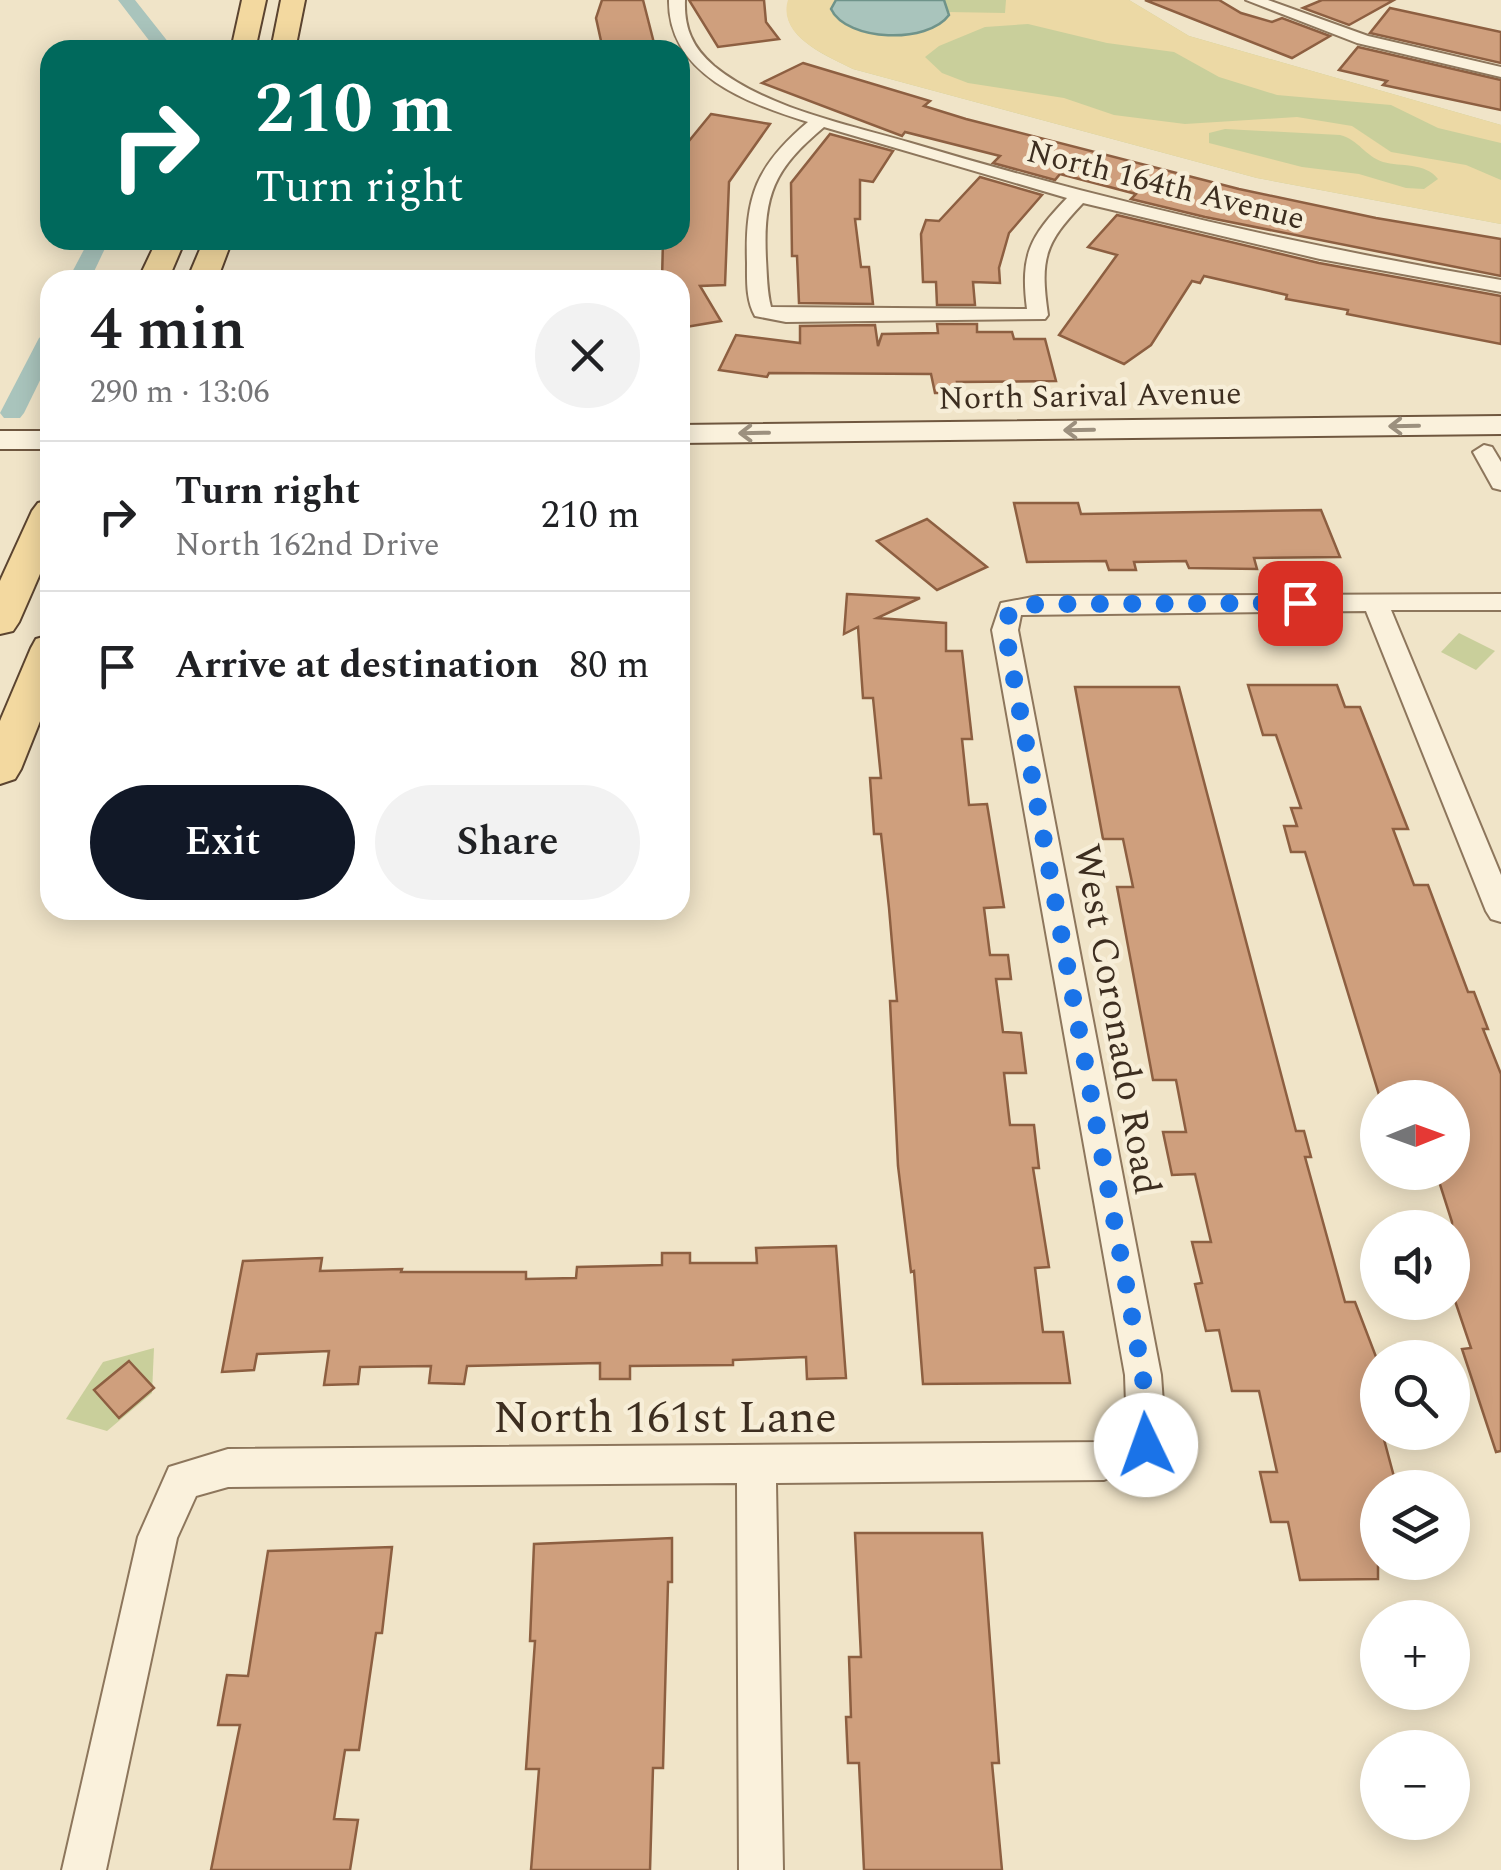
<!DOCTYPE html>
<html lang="en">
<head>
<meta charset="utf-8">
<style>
	:root { --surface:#fff; --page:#f2f2f2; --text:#202124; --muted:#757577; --line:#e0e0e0; --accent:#111827 }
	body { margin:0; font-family:Spectral,serif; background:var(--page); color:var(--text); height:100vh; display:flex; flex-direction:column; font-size:38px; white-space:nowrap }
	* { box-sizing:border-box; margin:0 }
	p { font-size:32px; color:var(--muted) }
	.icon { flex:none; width:55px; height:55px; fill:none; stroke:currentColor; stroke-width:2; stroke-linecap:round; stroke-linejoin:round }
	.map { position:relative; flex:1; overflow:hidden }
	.sheet { position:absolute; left:40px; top:270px; width:650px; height:650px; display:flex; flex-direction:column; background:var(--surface); border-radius:30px; box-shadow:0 5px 25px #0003 }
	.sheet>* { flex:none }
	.guide { position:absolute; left:40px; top:40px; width:650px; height:210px; border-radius:30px; box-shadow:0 5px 25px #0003; background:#00695c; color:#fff; overflow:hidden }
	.needle { width:65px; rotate:89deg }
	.controls { position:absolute; left:1360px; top:1080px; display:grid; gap:20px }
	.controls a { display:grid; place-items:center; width:110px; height:110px; border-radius:50%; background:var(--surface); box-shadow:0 5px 25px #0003; font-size:50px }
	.pin { position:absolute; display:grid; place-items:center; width:85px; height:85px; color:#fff; margin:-42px; border-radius:20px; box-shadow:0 5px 15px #0006 }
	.me { position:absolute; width:110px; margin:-55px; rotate:357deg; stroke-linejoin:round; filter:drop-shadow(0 0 8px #0008) }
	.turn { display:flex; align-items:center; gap:35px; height:210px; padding:0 50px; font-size:45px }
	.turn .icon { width:130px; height:130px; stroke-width:2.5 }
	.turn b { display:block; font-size:70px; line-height:85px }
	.round { display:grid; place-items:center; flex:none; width:105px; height:105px; border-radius:52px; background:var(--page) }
	.summary { display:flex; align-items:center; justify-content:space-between; height:170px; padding:0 50px }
	h1 { font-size:60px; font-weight:600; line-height:75px }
	.action { display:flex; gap:20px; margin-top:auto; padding:20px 50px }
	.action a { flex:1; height:115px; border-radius:60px; background:var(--accent); color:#fff; font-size:40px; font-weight:600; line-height:115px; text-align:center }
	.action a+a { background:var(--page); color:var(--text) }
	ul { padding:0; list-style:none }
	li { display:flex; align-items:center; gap:30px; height:150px; padding:0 50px; border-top:2px solid var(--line) }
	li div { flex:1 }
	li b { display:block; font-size:38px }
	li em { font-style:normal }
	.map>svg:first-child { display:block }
	.green { fill:#c9cf9b }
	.sand { fill:#ecd9a5; fill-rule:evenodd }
	.water { fill:#a9c4bc; stroke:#6f938a; stroke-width:2.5 }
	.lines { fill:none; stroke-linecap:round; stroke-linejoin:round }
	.canal { fill:#a9c4bc; fill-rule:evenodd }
	.building { fill:#cf9f7d; stroke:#8d5f41; stroke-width:2.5 }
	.street-casing { stroke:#8d765c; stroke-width:4 }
	.secondary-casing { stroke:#6f573f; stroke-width:4 }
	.primary-casing { stroke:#5b4430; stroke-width:4 }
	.street { fill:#faf1dc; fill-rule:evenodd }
	.secondary { fill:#faf1dc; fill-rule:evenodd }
	.primary { fill:#f3d9a0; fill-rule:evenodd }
	.oneway { stroke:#9c907e }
	.route { stroke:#1a73e8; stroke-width:18; stroke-dasharray:0 32.4 }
	.labels { text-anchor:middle; stroke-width:9; stroke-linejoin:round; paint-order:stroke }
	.far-street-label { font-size:32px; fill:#3d2e20; stroke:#f7eed8 }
	.street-label { font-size:38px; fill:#3d2e20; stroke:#f7eed8 }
	.near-street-label { font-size:45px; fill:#3d2e20; stroke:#f7eed8 }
</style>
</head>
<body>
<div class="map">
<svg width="1501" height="1870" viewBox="0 0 1501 1870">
	<rect width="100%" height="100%" fill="#f0e4c8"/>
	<!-- green -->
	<g class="green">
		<path d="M789 0H1129L1189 36 1501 125V224L1257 178 853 69C827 56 777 36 789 0Z"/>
		<polygon points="1459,633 1495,651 1476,670 1441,652"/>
		<polygon points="154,1348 152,1393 107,1431 66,1419 103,1362"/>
	</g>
	<!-- sand -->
	<path class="sand" d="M788 0H836L832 14C856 41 929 44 948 12L1005 13 1006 0H1129L1189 36 1501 125V143L1438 128 1391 105 1277 95 1219 77 1174 52 1107 43 1028 24 985 27 939 46 925 57 942 73 968 83 1064 98 1114 115 1185 124 1297 117 1352 126 1391 152 1466 165 1501 180V224L1257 178 853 69C827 56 777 36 788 0ZM1225 129 1340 135C1359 140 1365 156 1383 162 1401 167 1425 162 1438 179L1424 189 1406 188 1359 174 1302 167 1209 143V133Z"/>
	<!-- water -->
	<path class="water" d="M836 0H944L949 15C928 44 847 42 831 9Z"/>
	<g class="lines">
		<!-- canal -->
		<g class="canal">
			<polygon points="118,0 135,0 169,43 169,50 151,50 151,43"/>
			<polygon points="89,240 109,240 90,280 68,280"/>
			<polygon points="50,331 50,360 24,413 20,418 4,418 0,413 39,338"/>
		</g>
	</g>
	<!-- building -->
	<g class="building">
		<polygon points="602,0 643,0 655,47 603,50 596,18"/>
		<polygon points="689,0 764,0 766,22 779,39 718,47"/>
		<polygon points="1145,0 1219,0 1241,13 1272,22 1282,18 1330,36 1292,58"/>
		<polygon points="1322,0 1394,0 1349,25 1303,8"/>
		<polygon points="1390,8 1501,32 1501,63 1370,33"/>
		<polygon points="1358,47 1501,80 1501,110 1383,85 1387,81 1339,70"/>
		<polygon points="803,63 930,101 924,106 966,119 1239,189 1376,218 1501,239 1501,276 1205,217 1131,199 1136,194 1060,174 1055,180 993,163 1000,156 905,132 902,136 762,83"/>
		<polygon points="711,114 770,124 729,182 725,285 700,286 721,321 680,328 680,280 662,280 663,240 680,240 680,152"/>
		<polygon points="830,134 893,151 873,182 860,180 860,219 855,219 861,267 869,267 873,304 799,303 797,256 792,256 791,183"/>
		<polygon points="980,177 1042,195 1009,233 999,268 1000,283 973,282 975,305 937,305 936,282 923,282 921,234 926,220 939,221"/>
		<polygon points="1117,215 1319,263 1501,296 1501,344 1347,314 1348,310 1286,299 1287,295 1204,276 1200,283 1192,281 1151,345 1124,364 1059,335 1117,255 1088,247"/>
		<polygon points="937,324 977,324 977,332 1012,332 1014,339 1045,339 1056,381 957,382 959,393 935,393 931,374 769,373 767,377 719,370 736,335 800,343 800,326 875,325 878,346 882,334 938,333"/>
		<polygon points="1014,503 1078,503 1081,514 1321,510 1340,557 1254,558 1257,569 1189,568 1186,561 1134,562 1136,570 1109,570 1106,561 1027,562"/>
		<polygon points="927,519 987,567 937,590 877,541"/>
		<polygon points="847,594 920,598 877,618 946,623 946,651 962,651 972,739 962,739 969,805 987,804 1004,907 984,908 990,955 1008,955 1011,979 996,979 1003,1032 1021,1033 1026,1073 1004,1073 1010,1125 1034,1125 1039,1168 1033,1168 1049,1267 1035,1268 1043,1332 1063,1332 1070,1383 923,1384 914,1271 911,1272 898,1166 890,1001 897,1001 889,908 881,834 874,834 870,778 881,778 873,698 863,698 858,627 844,634"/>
		<polygon points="1248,685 1337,685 1345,707 1360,707 1408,829 1393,829 1414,885 1428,885 1468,992 1474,992 1488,1029 1483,1029 1501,1074 1501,1451 1496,1452 1462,1349 1471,1348 1452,1292 1452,1222 1436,1172 1452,1172 1452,1098 1380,1098 1305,852 1291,852 1284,826 1297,826 1291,808 1301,808 1276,735 1263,735"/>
		<polygon points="1075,687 1179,687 1296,1131 1304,1131 1311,1157 1305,1157 1345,1302 1355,1302 1378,1362 1378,1432 1382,1432 1397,1488 1378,1488 1378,1579 1300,1580 1288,1522 1271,1522 1260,1472 1277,1472 1259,1391 1232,1391 1219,1330 1206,1331 1195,1284 1202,1283 1192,1242 1211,1242 1195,1174 1172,1175 1163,1132 1186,1132 1176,1080 1153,1080 1117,887 1133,887 1123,839 1103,839"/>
		<polygon points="836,1246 846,1378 807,1379 806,1357 733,1360 733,1365 630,1366 630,1379 600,1379 600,1363 467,1366 464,1384 429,1383 431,1366 360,1367 358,1384 324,1385 329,1351 257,1354 254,1370 222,1372 243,1261 322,1258 320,1271 402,1269 401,1272 526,1272 526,1279 576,1278 577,1267 662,1265 662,1253 690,1253 690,1263 757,1263 756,1248"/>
		<polygon points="129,1361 154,1388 119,1418 94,1390"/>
		<polygon points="855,1533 982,1533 999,1763 992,1763 1002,1870 864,1870 859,1763 848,1763 846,1717 851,1717 849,1657 861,1657"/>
		<polygon points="672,1538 672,1582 668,1582 663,1768 653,1768 650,1870 531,1870 539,1769 526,1769 535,1641 530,1641 534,1544"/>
		<polygon points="392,1547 382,1633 376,1633 359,1750 345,1750 334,1819 358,1820 350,1870 211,1870 240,1725 218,1725 227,1675 248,1676 268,1551"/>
	</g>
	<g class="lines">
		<defs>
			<g id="street">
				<path d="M669 0H685C684 28 692 47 714 66 767 109 847 124 911 143 1105 201 1301 246 1501 280V292L1320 259 1083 203C1044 244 1040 259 1048 315L1045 319 786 322 755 316C746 300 747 281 747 263 745 196 756 166 808 122 748 103 668 75 669 0ZM824 127 1067 198C1030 237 1020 254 1027 309L771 307C767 292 767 275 766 259 763 194 774 169 824 127Z"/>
				<polygon points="1246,0 1268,0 1368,36 1501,67 1501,77 1357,43"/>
				<polygon points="1484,445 1492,447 1501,462 1501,490 1493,488 1473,452"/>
				<polygon points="1501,594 1501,610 1391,610 1501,875 1501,922 1491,919 1486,911 1366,611 1021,615 1018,630 1161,1375 1166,1445 1160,1458 1104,1480 776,1483 783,1870 739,1870 737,1483 228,1487 196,1496 177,1538 106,1870 62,1870 138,1537 169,1467 228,1449 1104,1442 1127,1433 1125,1375 992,630 1001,603 1038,596"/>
			</g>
			<g id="secondary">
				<polygon points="1501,416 1501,434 680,443 680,425"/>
				<rect x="0" y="431" width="50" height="18"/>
			</g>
			<g id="primary">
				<polygon points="242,0 266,0 255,50 231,50"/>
				<polygon points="281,0 305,0 295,50 271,50"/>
				<polygon points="157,240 185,240 168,280 138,280"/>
				<polygon points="204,240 232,240 217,280 187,280"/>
				<polygon points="50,500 50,551 19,622 13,631 0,634 0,581 32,511 38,503"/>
				<polygon points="50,635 50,696 21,769 15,779 0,784 0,721 31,648 36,639"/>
			</g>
		</defs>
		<!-- street casing -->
		<use href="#street" class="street-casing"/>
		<!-- secondary casing -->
		<use href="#secondary" class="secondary-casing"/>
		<!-- primary casing -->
		<use href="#primary" class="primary-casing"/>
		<!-- street -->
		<use href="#street" class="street"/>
		<!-- secondary -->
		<use href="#secondary" class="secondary"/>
		<!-- primary -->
		<use href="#primary" class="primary"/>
	</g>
	<!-- one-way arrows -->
	<defs><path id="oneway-shaft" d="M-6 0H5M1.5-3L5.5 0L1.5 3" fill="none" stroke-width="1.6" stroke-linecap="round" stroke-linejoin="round" transform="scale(2.5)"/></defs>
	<g class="oneway">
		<use href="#oneway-shaft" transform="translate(1404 426) rotate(179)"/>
		<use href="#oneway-shaft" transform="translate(1079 430) rotate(179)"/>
		<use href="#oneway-shaft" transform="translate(754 433) rotate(179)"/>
	</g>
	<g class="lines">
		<!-- route -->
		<polyline class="route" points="1146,1445 1143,1376 1005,630 1010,609 1038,604 1300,603"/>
	</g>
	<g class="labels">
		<!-- far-street labels -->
		<g class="far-street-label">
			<text transform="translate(1166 184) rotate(14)" y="11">North 164th Avenue</text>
			<text transform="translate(1090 395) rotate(-1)" y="11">North Sarival Avenue</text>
		</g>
		<!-- street labels -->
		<g class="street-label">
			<text transform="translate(1118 1019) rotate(80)" y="13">West Coronado Road</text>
		</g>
		<!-- near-street labels -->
		<g class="near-street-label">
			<text x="665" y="1432">North 161st Lane</text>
		</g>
	</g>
</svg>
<div class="controls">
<a><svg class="needle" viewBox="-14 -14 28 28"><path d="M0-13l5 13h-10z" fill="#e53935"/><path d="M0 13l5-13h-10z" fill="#757577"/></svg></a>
<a><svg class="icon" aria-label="sound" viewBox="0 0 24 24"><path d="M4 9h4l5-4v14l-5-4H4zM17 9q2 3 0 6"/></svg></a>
<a><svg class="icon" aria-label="search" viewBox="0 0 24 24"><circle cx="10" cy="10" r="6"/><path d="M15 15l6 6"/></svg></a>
<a><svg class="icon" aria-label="layers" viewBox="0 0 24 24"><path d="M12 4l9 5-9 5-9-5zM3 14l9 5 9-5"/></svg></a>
<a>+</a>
<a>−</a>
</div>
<div class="pin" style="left:1300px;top:603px;background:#d93025"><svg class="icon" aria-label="arrive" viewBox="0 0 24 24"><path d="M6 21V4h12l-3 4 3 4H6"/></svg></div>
<svg class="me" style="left:1146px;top:1445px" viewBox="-20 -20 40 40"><circle r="19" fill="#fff"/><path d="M0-13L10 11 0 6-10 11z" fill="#1a73e8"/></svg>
<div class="guide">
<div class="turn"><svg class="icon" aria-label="right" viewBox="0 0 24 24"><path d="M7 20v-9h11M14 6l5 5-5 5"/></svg><div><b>210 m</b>Turn right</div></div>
</div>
<section class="sheet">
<div class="summary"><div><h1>4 min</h1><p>290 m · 13:06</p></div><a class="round"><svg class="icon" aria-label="close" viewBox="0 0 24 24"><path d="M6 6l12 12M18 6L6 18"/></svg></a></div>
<ul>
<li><svg class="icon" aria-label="right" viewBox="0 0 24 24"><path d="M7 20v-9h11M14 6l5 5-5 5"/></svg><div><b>Turn right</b><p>North 162nd Drive</p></div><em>210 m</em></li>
<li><svg class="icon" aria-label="arrive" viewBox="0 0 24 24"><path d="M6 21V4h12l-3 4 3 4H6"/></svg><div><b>Arrive at destination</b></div><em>80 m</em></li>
</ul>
<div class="action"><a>Exit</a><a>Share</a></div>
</section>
</div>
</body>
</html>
